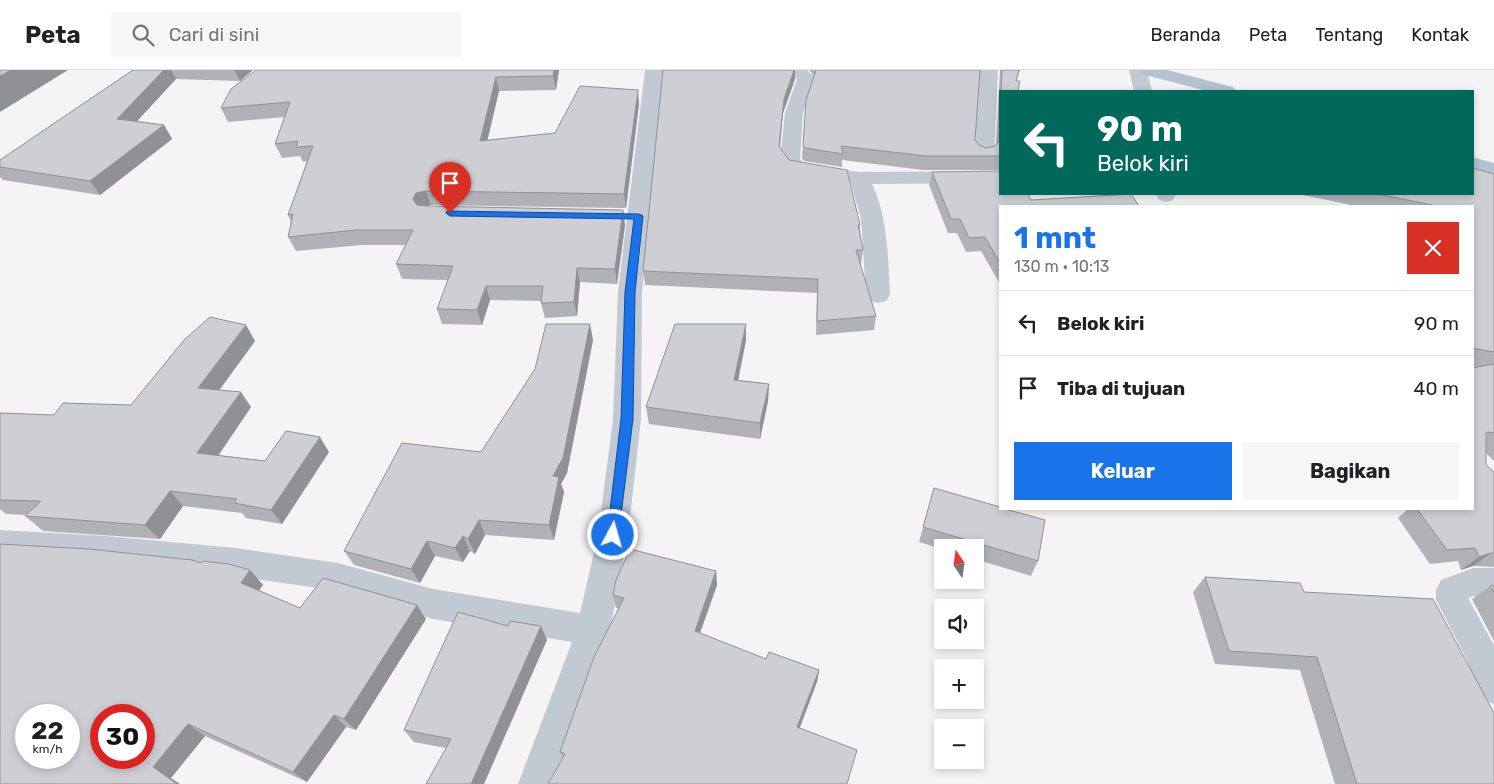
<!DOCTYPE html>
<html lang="id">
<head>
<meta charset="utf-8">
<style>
	:root { --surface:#fff; --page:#f6f6f6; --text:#202124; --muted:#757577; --line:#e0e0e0; --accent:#1a73e8 }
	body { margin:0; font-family:Rubik,sans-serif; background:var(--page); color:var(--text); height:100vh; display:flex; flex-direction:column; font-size:19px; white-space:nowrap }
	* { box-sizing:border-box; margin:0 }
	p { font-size:16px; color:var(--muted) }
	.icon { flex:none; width:28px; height:28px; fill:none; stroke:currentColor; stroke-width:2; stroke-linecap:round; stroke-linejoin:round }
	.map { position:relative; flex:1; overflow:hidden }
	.details { position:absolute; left:999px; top:135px; width:475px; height:305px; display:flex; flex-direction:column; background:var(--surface); border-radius:0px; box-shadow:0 2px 8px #0003 }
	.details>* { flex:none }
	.hud { position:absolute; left:999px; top:20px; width:475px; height:105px; border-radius:0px; box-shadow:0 2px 8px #0003; background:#00695c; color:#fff; overflow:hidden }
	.needle { width:32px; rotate:347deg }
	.buttons { position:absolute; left:934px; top:469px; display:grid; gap:10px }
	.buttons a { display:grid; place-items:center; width:50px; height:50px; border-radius:0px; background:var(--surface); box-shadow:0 2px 8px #0003; font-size:25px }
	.speed { position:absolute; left:15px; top:634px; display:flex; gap:10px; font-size:25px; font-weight:700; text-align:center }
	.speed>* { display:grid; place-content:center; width:65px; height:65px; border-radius:50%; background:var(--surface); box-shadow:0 2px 8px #0003; line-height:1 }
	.speed small { font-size:12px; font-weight:400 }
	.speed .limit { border:8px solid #d22; background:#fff; color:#111 }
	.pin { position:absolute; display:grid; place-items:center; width:42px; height:42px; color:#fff; margin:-51px -21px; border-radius:50% 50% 50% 0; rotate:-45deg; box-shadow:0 0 5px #0007 }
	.pin .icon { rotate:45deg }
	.me { position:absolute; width:55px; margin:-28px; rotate:6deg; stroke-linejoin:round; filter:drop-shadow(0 0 4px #0008) }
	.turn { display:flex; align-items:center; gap:18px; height:105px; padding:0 15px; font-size:22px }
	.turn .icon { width:65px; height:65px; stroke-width:2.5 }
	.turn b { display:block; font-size:35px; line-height:42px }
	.round { display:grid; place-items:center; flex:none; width:52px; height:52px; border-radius:0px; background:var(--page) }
	.summary { display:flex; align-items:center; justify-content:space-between; height:85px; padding:0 15px }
	h1 { font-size:30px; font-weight:700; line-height:38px; color:var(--accent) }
	.primary-button { display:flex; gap:10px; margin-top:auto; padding:10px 15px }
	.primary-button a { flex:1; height:58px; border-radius:0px; background:var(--accent); color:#fff; font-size:20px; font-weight:700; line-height:58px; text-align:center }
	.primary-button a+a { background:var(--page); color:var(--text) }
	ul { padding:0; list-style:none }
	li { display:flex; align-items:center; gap:15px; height:65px; padding:0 15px; border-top:1px solid var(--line) }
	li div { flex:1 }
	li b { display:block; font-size:19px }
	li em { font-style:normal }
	header { display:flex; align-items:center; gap:30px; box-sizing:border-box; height:70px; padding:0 25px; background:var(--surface); border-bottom:1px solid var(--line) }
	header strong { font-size:24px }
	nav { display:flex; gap:28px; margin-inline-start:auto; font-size:18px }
	.search { width:350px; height:45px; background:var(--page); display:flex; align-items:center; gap:12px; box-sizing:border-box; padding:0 18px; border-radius:0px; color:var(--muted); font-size:19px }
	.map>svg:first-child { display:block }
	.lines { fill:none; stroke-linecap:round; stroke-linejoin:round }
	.minor { fill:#c1cad2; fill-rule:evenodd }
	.major { fill:#b3c2d1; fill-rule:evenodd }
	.wall { fill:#b0b2b7 }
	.shaded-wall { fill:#909195 }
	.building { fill:#cdcfd5; stroke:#909195; fill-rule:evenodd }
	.route { fill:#1a73e8; stroke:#114b97 }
</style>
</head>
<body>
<header>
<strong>Peta</strong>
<div class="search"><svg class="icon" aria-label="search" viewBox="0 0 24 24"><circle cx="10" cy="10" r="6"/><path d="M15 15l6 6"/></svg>Cari di sini</div>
<nav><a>Beranda</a><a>Peta</a><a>Tentang</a><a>Kontak</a></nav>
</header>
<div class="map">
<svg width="1494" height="714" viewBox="0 0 1494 714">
	<rect width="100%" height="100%" fill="#f5f3f3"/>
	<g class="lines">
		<!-- minor -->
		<g class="minor">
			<polygon points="645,0 663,0 642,222 641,349 628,465 610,560 556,714 518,714 572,572 433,549 338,521 236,506 106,492 0,486 0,460 106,466 236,478 338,493 433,519 580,543 598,465 613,349 618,222"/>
			<path d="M788 0H807L815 8 803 43 800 89 803 93 859 102 1000 101V113L872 114C888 148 888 188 890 225L886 231 878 233 870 231 866 225 861 149 851 113 789 102 780 89 785 43 797 9Z"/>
			<polygon points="980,0 998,0 994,84 991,88 984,90 977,88 974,84"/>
			<polygon points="1129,0 1147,0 1152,21 1134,21"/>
			<polygon points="1156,124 1176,124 1173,130 1166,132 1159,130"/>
			<polygon points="1473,498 1494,498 1494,526 1474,526 1468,528 1494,575 1494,634 1482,629 1467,590 1436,530 1436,520 1441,510"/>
		</g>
		<!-- major -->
		<g class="major">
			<polygon points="1138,0 1167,0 1233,17 1236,21 1207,21 1141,4"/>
			<polygon points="1472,87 1494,93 1494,106 1472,100"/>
		</g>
	</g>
	<!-- wall -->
	<g class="wall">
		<polygon points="133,0 253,0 240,11 176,9 137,51 164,55 172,69 100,125 3,110 0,107 0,90"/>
		<polygon points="559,0 556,20 499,21 487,70 555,63 639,34 626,138 431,135 425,136 623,140 625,155 617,214 580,212 577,246 545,248 541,233 542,231 490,230 482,255 442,254 437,239 448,210 402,209 396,194 406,175 362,175 296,181 288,167 291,152 288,145 307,91 303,92 300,86 282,88 275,74 285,47 228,52 221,38"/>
		<polygon points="809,0 980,0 975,70 979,75 987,78 995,76 996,75 1000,0 1020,0 1016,11 1018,21 1000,21 1000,100 923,100 842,90 842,97 804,91 802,88 806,30 814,6"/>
		<polygon points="795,9 783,43 780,77 789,90 860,155 860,162 863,180 861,194 860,194 876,246 874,260 816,265 817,223 645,215 643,201"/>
		<polygon points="932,102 1000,136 1000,214 981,181 966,182 957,163 948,163 929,115"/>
		<polygon points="1494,104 1494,391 1486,383 1486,395 1494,402 1494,497 1473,496 1461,500 1458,491 1430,494 1398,448 1408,439 1472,439 1478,297 1472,296 1472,136 1356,136 1298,124 1472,124"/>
		<polygon points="593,270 567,403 561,414 564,422 554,470 485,465 475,484 470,481 463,492 435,486 420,513 354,495 344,481 481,382"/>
		<polygon points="746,270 738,310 769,314 768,331 760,369 649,354 646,337"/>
		<polygon points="255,271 219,320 251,337 218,385 265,391 329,382 282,454 246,448 242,443 183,436 160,469 43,461 25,446 27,445 6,444 0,439 0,343 54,345 131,335"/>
		<polygon points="934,418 1038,491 1031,506 975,489 975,478 942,478 942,479 919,472"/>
		<polygon points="250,500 263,515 259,521 300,538 426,549 356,660 346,657 307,712 205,666 171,708 0,714"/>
		<polygon points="716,501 717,515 700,563 766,589 819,600 817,612 563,688 560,682 619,539 616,538 613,525"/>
		<polygon points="1205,507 1304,522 1494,714 1335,714 1300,600 1215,594 1193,522"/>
		<polygon points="1494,515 1494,571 1472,529 1490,516"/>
		<polygon points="547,570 446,678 414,672 404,660"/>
	</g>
	<!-- shaded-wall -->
	<g class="shaded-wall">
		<polygon points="11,0 68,0 0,42 0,6"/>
		<polygon points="164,0 171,0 176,9 126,63 117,49"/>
		<polygon points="234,0 253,0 240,11"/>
		<polygon points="554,0 559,0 556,20 553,6"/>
		<polygon points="794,0 795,0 795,9 783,43 778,90 779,76 784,29"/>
		<polygon points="496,7 499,21 484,85 480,71"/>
		<polygon points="638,20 639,34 626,138 624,124"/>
		<polygon points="164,55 172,69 100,125 90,111"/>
		<polygon points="426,121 431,135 421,137 418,144 413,129 416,123"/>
		<polygon points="623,140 625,155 617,214 615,199"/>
		<polygon points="577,198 580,212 577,246 574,232"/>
		<polygon points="486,216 490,230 482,255 477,240"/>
		<polygon points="590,254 593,270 567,403 561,414 564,422 554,470 549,455 553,406"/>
		<polygon points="746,254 746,270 735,326 734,310"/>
		<polygon points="246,255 255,271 210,333 198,318"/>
		<polygon points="769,314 768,331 760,369 760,353"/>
		<polygon points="241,322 251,337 210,398 197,383"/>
		<polygon points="320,367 329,382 282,454 271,440"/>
		<polygon points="170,421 183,436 160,469 145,455"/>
		<polygon points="479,450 485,465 475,484 468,469"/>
		<polygon points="463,466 470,481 463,492 455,478"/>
		<polygon points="427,471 435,486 420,513 411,499"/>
		<polygon points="1491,483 1473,496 1461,500 1479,487"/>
		<polygon points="250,500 263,515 254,527 241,513"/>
		<polygon points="716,501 717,515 696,574 695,561"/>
		<polygon points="417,535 426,549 356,660 344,649"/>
		<polygon points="541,556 547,570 484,714 471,714"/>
		<polygon points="819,600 817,612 796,668 797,657"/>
		<polygon points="334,645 346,657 307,712 293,702"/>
		<polygon points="188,654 205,666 171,708 180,714 177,714 153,697"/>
	</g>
	<!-- building -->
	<g class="building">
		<polygon points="0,0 11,0 0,6"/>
		<polygon points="133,0 164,0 117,49 164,55 90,111 0,97 0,90"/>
		<polygon points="256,0 554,0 553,6 496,7 480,71 555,63 580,16 638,20 624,124 426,121 416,123 413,129 417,135 426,136 623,140 615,199 577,198 574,232 541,233 543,216 486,216 477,240 437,239 453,196 396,194 413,160 356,160 288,167 293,144 288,145 313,76 296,77 298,71 275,74 290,32 221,38 231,19"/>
		<polygon points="663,0 794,0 784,29 779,76 789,90 847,100 860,155 858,155 863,180 856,180 876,246 817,251 818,209 643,201"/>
		<polygon points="816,0 980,0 975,70 979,75 987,78 995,76 999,71 1000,51 1000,86 926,86 841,76 843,84 805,78 803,75 806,30"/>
		<polygon points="1002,0 1019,0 1016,11 1020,11 1018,21 1001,21"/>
		<polygon points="1472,98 1494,104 1494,282 1472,278 1472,136 1432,136 1432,135 1378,124 1472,124"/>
		<polygon points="1000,101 1000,124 1028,124 1031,130 1131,124 1139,136 1000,136 1000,193 985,167 969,168 960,149 951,149 932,102"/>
		<polygon points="210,247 246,255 198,318 241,322 197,383 265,391 286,361 320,367 271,440 234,433 237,429 170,421 145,455 25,446 41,431 0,430 0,343 54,345 63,333 131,335 184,270"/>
		<polygon points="546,254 590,254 563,388 553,406 559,407 549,455 479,450 468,469 463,466 455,478 427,471 411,499 344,481 402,373 481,382 535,299"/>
		<polygon points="675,254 746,254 734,310 769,314 760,353 646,337"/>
		<polygon points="1494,294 1494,363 1488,362 1486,363 1486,395 1494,402 1494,483 1491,483 1479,487 1475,478 1447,480 1417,439 1472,439 1472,298"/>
		<polygon points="934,418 1000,437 1000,439 1005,439 1045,450 1038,491 923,457"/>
		<path d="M0 474 89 479 192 490 201 493 203 491 229 494 250 500 241 513 300 538 323 508 417 535 344 649 334 645 293 702 188 654 153 697 177 714H0ZM26 645H69V688H26ZM101 645H144V688H101Z"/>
		<polygon points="630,479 716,501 695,561 766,589 769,582 819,600 797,657 857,680 847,714 548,714 565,684 560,682 594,587 624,528 613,525 616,510"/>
		<polygon points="1205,507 1300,513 1304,522 1433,529 1494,643 1494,714 1357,714 1317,587 1229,581"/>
		<polygon points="1494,515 1494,522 1490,516"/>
		<polygon points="458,542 508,556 510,551 541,556 471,714 426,714 451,669 404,660"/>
	</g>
	<!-- route -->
	<polygon class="route" points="447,141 639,144 643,146 635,222 633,349 618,469 613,471 609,469 607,465 621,349 625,222 634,149 450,146 446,143"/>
</svg>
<div class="buttons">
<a><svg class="needle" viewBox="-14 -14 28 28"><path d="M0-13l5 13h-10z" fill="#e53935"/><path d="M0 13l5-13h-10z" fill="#757577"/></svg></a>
<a><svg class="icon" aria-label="sound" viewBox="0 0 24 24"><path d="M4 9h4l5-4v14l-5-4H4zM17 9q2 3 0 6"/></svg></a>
<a>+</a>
<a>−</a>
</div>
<div class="speed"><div>22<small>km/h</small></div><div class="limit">30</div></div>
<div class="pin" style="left:450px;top:143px;background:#d93025"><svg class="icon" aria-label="arrive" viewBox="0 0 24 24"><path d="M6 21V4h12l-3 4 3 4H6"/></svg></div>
<svg class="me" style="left:613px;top:465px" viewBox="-20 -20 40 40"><circle r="17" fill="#1a73e8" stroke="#fff" stroke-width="3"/><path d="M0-11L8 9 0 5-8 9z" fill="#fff"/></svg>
<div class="hud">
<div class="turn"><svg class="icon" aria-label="left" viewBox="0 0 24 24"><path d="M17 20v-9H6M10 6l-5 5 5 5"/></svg><div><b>90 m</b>Belok kiri</div></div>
</div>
<section class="details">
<div class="summary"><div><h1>1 mnt</h1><p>130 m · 10:13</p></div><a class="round" style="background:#d93025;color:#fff"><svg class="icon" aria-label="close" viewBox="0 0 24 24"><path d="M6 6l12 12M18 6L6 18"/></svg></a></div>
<ul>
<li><svg class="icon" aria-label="left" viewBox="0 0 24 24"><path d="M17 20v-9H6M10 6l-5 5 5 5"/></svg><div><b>Belok kiri</b></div><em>90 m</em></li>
<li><svg class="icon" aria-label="arrive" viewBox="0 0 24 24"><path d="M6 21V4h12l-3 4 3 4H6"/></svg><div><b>Tiba di tujuan</b></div><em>40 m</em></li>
</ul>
<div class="primary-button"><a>Keluar</a><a>Bagikan</a></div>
</section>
</div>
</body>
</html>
